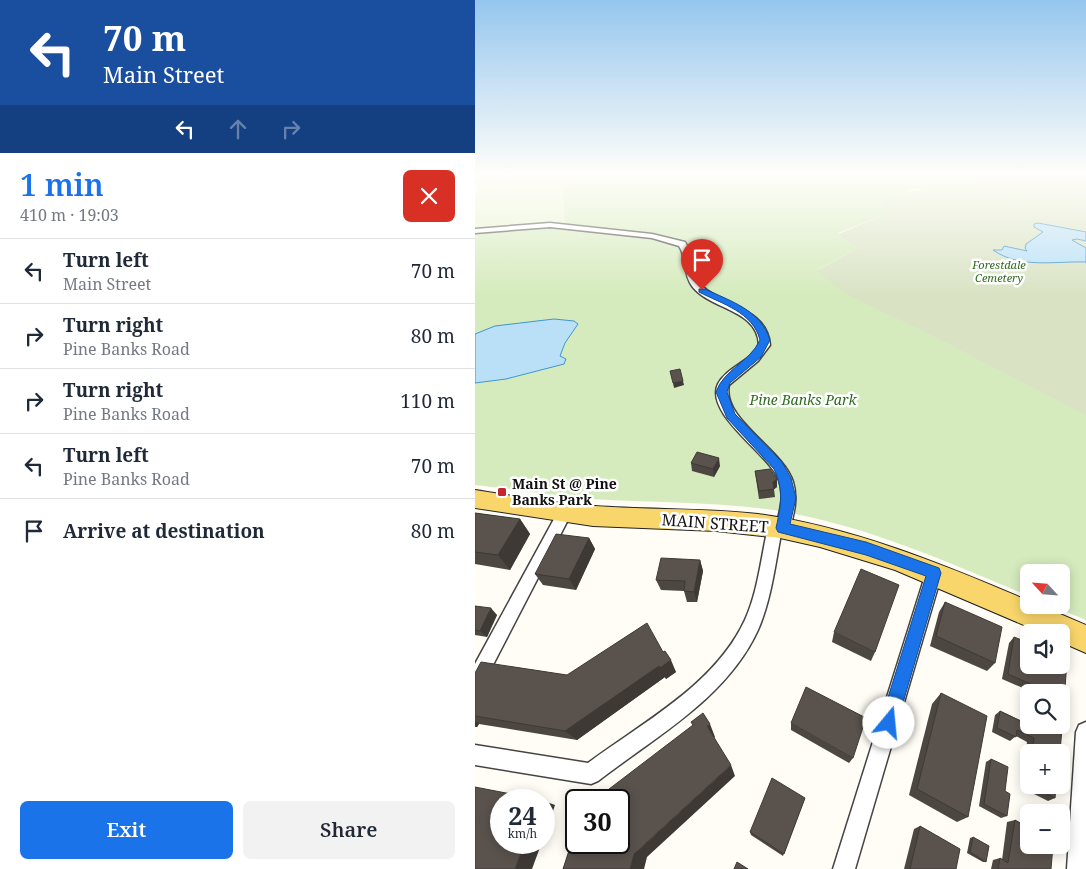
<!DOCTYPE html>
<html lang="en">
<head>
<meta charset="utf-8">
<style>
	:root { --surface:#fff; --page:#f2f2f3; --text:#1f2937; --muted:#747a83; --line:#e0e1e3; --accent:#1a73e8 }
	body { margin:0; font-family:"Noto Serif",serif; background:var(--page); color:var(--text); height:100vh; display:flex; flex-direction:column; font-size:19px; white-space:nowrap }
	* { box-sizing:border-box; margin:0 }
	p { font-size:16px; color:var(--muted) }
	.icon { flex:none; width:28px; height:28px; fill:none; stroke:currentColor; stroke-width:2; stroke-linecap:round; stroke-linejoin:round }
	.map { position:relative; flex:1; overflow:hidden }
	.panel { display:flex; flex-direction:column; background:var(--surface); width:475px }
	.panel>* { flex:none }
	.hud { background:#1a4fa0; color:#fff; overflow:hidden }
	.needle { width:32px; rotate:296deg }
	.buttons { position:absolute; left:545px; top:564px; display:grid; gap:10px }
	.buttons a { display:grid; place-items:center; width:50px; height:50px; border-radius:8px; background:var(--surface); box-shadow:0 2px 12px #0003; font-size:25px }
	.speed { position:absolute; left:15px; top:789px; display:flex; gap:10px; font-size:25px; font-weight:700; text-align:center }
	.speed>* { display:grid; place-content:center; width:65px; height:65px; border-radius:50%; background:var(--surface); box-shadow:0 2px 12px #0003; line-height:1 }
	.speed small { font-size:12px; font-weight:400 }
	.speed .limit { border:2px solid #111; border-radius:8px; background:#fff; color:#111 }
	.pin { position:absolute; display:grid; place-items:center; width:42px; height:42px; color:#fff; margin:-51px -21px; border-radius:50% 50% 50% 0; rotate:-45deg; box-shadow:0 0 5px #0007 }
	.pin .icon { rotate:45deg }
	.me { position:absolute; width:55px; margin:-28px; rotate:17deg; stroke-linejoin:round; filter:drop-shadow(0 0 4px #0008) }
	.turn { display:flex; align-items:center; gap:18px; height:105px; padding:0 20px; font-size:22px }
	.turn .icon { width:65px; height:65px; stroke-width:2.5 }
	.turn b { display:block; font-size:35px; line-height:42px }
	.lanes { display:flex; align-items:center; height:48px; padding:0 20px; background:#0003; justify-content:center; gap:25px; direction:ltr }
	.lanes .off { opacity:.35 }
	.round { display:grid; place-items:center; flex:none; width:52px; height:52px; border-radius:8px; background:var(--page) }
	.head { display:flex; align-items:center; justify-content:space-between; height:85px; padding:0 20px }
	h1 { font-size:30px; font-weight:600; line-height:38px; color:var(--accent) }
	.cta { display:flex; gap:10px; margin-top:auto; padding:10px 20px }
	.cta a { flex:1; height:58px; border-radius:8px; background:var(--accent); color:#fff; font-size:20px; font-weight:600; line-height:58px; text-align:center }
	.cta a+a { background:var(--page); color:var(--text) }
	ul { padding:0; list-style:none }
	li { display:flex; align-items:center; gap:15px; height:65px; padding:0 20px; border-top:1px solid var(--line) }
	li div { flex:1 }
	li b { display:block; font-size:19px }
	li em { font-style:normal }
	main { display:flex; flex:1; min-height:0 }
	.map>svg:first-child { display:block }
	.green { fill:#d5ebbd }
	.cemetery { fill:#d9e3c4 }
	.pitch { fill:#e6f2cf }
	.water { fill:#b9e0f7; stroke:#3f96cf }
	.lines { fill:none; stroke-linecap:round; stroke-linejoin:round }
	.street-casing { stroke:#444; stroke-width:3 }
	.primary-casing { stroke:#222; stroke-width:2 }
	.street { fill:#fff; fill-rule:evenodd }
	.primary { fill:#f9d66b; fill-rule:evenodd }
	.wall { fill:#4d4742 }
	.shaded-wall { fill:#3f3936 }
	.building { fill:#5a524d; stroke:#3f3936 }
	.route { fill:#1a73e8; stroke:#114b97 }
	.poi-dot { fill:#c4262e; stroke:#fff; stroke-width:2 }
	.labels { text-anchor:middle; stroke-width:5; stroke-linejoin:round; paint-order:stroke }
	.far-park-label { font-size:11px; font-style:italic; fill:#2f6b1f; stroke:#fff }
	.park-label { font-size:14px; font-style:italic; fill:#2f6b1f; stroke:#fff }
	.poi-label { font-size:14px; font-weight:bold; fill:#111; stroke:#fff; text-anchor:start }
	.near-street-label { font-size:16px; fill:#111; stroke:#fff }
</style>
</head>
<body>
<main>
<section class="panel">
<div class="hud">
<div class="turn"><svg class="icon" aria-label="left" viewBox="0 0 24 24"><path d="M17 20v-9H6M10 6l-5 5 5 5"/></svg><div><b>70 m</b>Main Street</div></div>
<div class="lanes"><svg class="icon" aria-label="left" viewBox="0 0 24 24"><path d="M17 20v-9H6M10 6l-5 5 5 5"/></svg><svg class="icon off" aria-label="ahead" viewBox="0 0 24 24"><path d="M12 20V5M6 11l6-6 6 6"/></svg><svg class="icon off" aria-label="right" viewBox="0 0 24 24"><path d="M7 20v-9h11M14 6l5 5-5 5"/></svg></div>
</div>
<div class="head"><div><h1>1 min</h1><p>410 m · 19:03</p></div><a class="round" style="background:#d93025;color:#fff"><svg class="icon" aria-label="close" viewBox="0 0 24 24"><path d="M6 6l12 12M18 6L6 18"/></svg></a></div>
<ul>
<li><svg class="icon" aria-label="left" viewBox="0 0 24 24"><path d="M17 20v-9H6M10 6l-5 5 5 5"/></svg><div><b>Turn left</b><p>Main Street</p></div><em>70 m</em></li>
<li><svg class="icon" aria-label="right" viewBox="0 0 24 24"><path d="M7 20v-9h11M14 6l5 5-5 5"/></svg><div><b>Turn right</b><p>Pine Banks Road</p></div><em>80 m</em></li>
<li><svg class="icon" aria-label="right" viewBox="0 0 24 24"><path d="M7 20v-9h11M14 6l5 5-5 5"/></svg><div><b>Turn right</b><p>Pine Banks Road</p></div><em>110 m</em></li>
<li><svg class="icon" aria-label="left" viewBox="0 0 24 24"><path d="M17 20v-9H6M10 6l-5 5 5 5"/></svg><div><b>Turn left</b><p>Pine Banks Road</p></div><em>70 m</em></li>
<li><svg class="icon" aria-label="arrive" viewBox="0 0 24 24"><path d="M6 21V4h12l-3 4 3 4H6"/></svg><div><b>Arrive at destination</b></div><em>80 m</em></li>
</ul>
<div class="cta"><a>Exit</a><a>Share</a></div>
</section>
<div class="map">
<svg width="611" height="869" viewBox="0 0 611 869">
	<rect width="100%" height="100%" fill="#fffdf5"/>
	<!-- green -->
	<path class="green" d="M0 172H513L508 182 500 187 438 189 406 202 417 212 363 233 383 248 344 269 611 404V620L575 605H586V572H554V596C475 563 394 527 310 512 246 501 181 503 117 499 78 496 39 489 0 485Z"/>
	<!-- cemetery -->
	<path class="cemetery" d="M513 172H611V415L458 336 375 296 341 271 383 248 363 234 416 212 406 202C440 185 463 188 500 187L508 182Z"/>
	<!-- pitch -->
	<polygon class="pitch" points="0,172 120,172 88,188 90,227 0,232"/>
	<!-- water -->
	<g class="water">
		<path d="M563 223 611 232V241L602 239 597 240 611 248V262C580 261 545 269 518 250H527L529 246 552 251 550 248 551 244 568 232 559 227V224Z"/>
		<polygon points="79,319 99,321 103,324 90,343 85,356 91,359 89,364 31,379 0,383 0,334 20,326"/>
	</g>
	<g class="lines">
		<defs>
			<g id="street">
				<path d="M75 223 177 234 210 242C219 256 218 278 227 286 248 306 292 308 295 345L283 361 254 385C246 419 308 449 318 482 323 498 319 513 315 528L313 532 306 534C300 566 296 600 283 630 252 698 180 737 123 781L116 784 0 765V745L113 763C168 722 240 685 270 620 283 591 286 558 293 527L295 523 302 522C306 508 309 494 304 480 294 454 229 414 243 384 252 367 275 362 284 345 283 309 235 310 217 286 208 274 212 258 204 246L177 238 75 227 0 233V229Z"/>
				<polygon points="90,506 95,508 97,512 6,688 0,691 0,664 85,508"/>
				<polygon points="459,566 465,568 467,573 380,869 358,869 451,573 453,568"/>
				<polygon points="611,722 611,869 592,869 601,732 604,725"/>
			</g>
			<path id="primary" d="M0 490C40 496 80 504 120 506 175 510 229 508 283 514 377 527 467 564 554 601V605H564L611 625V653L586 642V632H565L420 570 345 547 305 538 241 531 118 526 0 508Z"/>
		</defs>
		<!-- street casing -->
		<use href="#street" class="street-casing"/>
		<!-- primary casing -->
		<use href="#primary" class="primary-casing"/>
		<!-- street -->
		<use href="#street" class="street"/>
		<!-- primary -->
		<use href="#primary" class="primary"/>
	</g>
	<!-- wall -->
	<g class="wall">
		<polygon points="216,463 245,466 239,477 217,471"/>
		<polygon points="280,471 302,479 302,487 299,489 300,497 284,499 281,479"/>
		<polygon points="0,513 45,519 55,534 35,570 0,564"/>
		<polygon points="114,538 120,549 101,590 68,585 60,574"/>
		<polygon points="225,560 228,571 222,602 212,602 209,591 186,590 181,580"/>
		<polygon points="470,602 520,663 512,671 455,646 464,612"/>
		<polygon points="0,606 22,615 12,637 0,635"/>
		<polygon points="359,632 400,652 396,661 357,642"/>
		<polygon points="539,637 590,688 584,692 557,692 527,679 534,643"/>
		<polygon points="188,652 201,672 191,679 190,677 102,740 4,724 2,727 0,727 0,673 92,675"/>
		<polygon points="466,693 493,817 482,822 434,795 457,704"/>
		<polygon points="525,711 549,722 549,718 554,714 554,725 585,752 554,752 554,785 581,785 580,798 573,801 559,794 560,789 547,782 552,742 541,736 535,741 517,732 520,715"/>
		<polygon points="316,723 378,758 374,763 316,730"/>
		<polygon points="516,759 530,791 532,816 526,818 504,806 511,762"/>
		<polygon points="330,798 308,856 276,835 275,832"/>
		<polygon points="540,820 554,828 554,827 554,845 576,869 516,869 518,860 525,858 527,860 532,822"/>
		<polygon points="445,826 481,869 429,869 439,829"/>
		<polygon points="498,837 511,862 508,862 492,853 495,838"/>
	</g>
	<!-- shaded-wall -->
	<g class="shaded-wall">
		<polygon points="208,381 209,385 199,388 198,383"/>
		<polygon points="244,458 245,466 239,477 238,469"/>
		<polygon points="302,479 302,487 298,490 298,482"/>
		<polygon points="45,519 55,534 35,570 23,555"/>
		<polygon points="114,538 120,549 101,590 94,579"/>
		<polygon points="225,560 228,571 222,602 219,592"/>
		<polygon points="16,608 22,615 12,637 5,631"/>
		<polygon points="196,660 201,672 191,679 190,677 102,740 90,731 184,666"/>
		<polygon points="0,721 4,724 2,727 0,726"/>
		<polygon points="235,724 240,737 238,739 232,726"/>
		<polygon points="256,765 260,776 172,857 169,869 155,869 159,854"/>
		<polygon points="118,792 134,800 121,799"/>
		<polygon points="69,801 80,805 69,837"/>
		<polygon points="50,842 67,842 57,869 40,869"/>
	</g>
	<!-- building -->
	<g class="building">
		<polygon points="205,369 208,381 198,383 195,371"/>
		<polygon points="222,452 244,458 238,469 216,463"/>
		<polygon points="295,469 302,479 298,482 299,489 284,491 280,471"/>
		<polygon points="0,513 45,519 23,555 0,552"/>
		<polygon points="81,534 114,538 94,579 60,574"/>
		<polygon points="186,558 225,560 219,592 209,591 210,581 181,580"/>
		<polygon points="386,569 424,585 400,652 359,632"/>
		<polygon points="470,602 527,627 520,663 461,636"/>
		<polygon points="0,606 16,608 5,631 0,630"/>
		<polygon points="172,623 188,652 190,651 196,660 185,668 184,666 90,731 0,716 0,673 6,662 92,675"/>
		<polygon points="539,637 554,643 554,665 586,665 586,656 592,660 590,688 582,685 581,692 564,692 565,688 533,674"/>
		<polygon points="331,687 391,718 378,758 316,723"/>
		<polygon points="466,693 512,716 493,817 442,789"/>
		<polygon points="525,711 554,725 580,725 587,728 585,752 557,752 559,738 542,730 541,737 522,728"/>
		<polygon points="228,713 235,724 232,726 256,765 159,854 155,869 88,869 101,829 101,842 144,842 144,800 108,800 118,792 121,799 218,725 216,722"/>
		<polygon points="516,759 533,767 530,791 535,794 532,816 509,804"/>
		<polygon points="297,778 330,798 309,854 275,832"/>
		<polygon points="565,785 581,785 580,798 566,791 567,786"/>
		<polygon points="0,787 67,800 26,800 26,842 50,842 40,869 0,869"/>
		<polygon points="101,808 101,824 96,824"/>
		<polygon points="540,820 554,828 554,845 578,845 576,869 523,869 525,858 533,863"/>
		<polygon points="445,826 485,849 481,869 435,869"/>
		<polygon points="498,837 514,846 511,862 495,852"/>
		<polygon points="262,862 273,869 259,869"/>
	</g>
	<!-- sky -->
	<linearGradient id="sky" x2="0" y2="1"><stop stop-color="#95c6ee"/><stop offset="0.59" stop-color="#fffefa"/><stop offset="1" stop-color="#fffefa" stop-opacity="0"/></linearGradient>
	<rect width="611" height="294" fill="url(#sky)"/>
	<!-- route -->
	<path class="route" d="M224 289H230C255 301 286 310 295 340L286 357 255 383 252 392 260 414 307 462 316 478 321 498 315 524 391 542 464 568 466 573 420 730 414 732 407 730 405 723 451 576 391 555 303 532 301 528C306 506 309 490 299 469L252 418 241 392C249 369 274 363 285 340 278 312 247 304 224 292Z"/>
	<!-- markers -->
	<rect class="poi-dot" x="22" y="487" width="10" height="10" rx="2.5"/>
	<g class="labels">
		<!-- far-park labels -->
		<g class="far-park-label">
			<text x="524" y="269">Forestdale<tspan x="524" dy="13">Cemetery</tspan></text>
		</g>
		<!-- park labels -->
		<g class="park-label">
			<text x="328" y="405">Pine Banks Park</text>
		</g>
		<!-- poi labels -->
		<g class="poi-label">
			<text x="37" y="489">Main St @ Pine<tspan x="37" dy="16">Banks Park</tspan></text>
		</g>
		<!-- near-street labels -->
		<g class="near-street-label">
			<text transform="translate(240 523) rotate(4)" y="6">MAIN STREET</text>
		</g>
	</g>
</svg>
<div class="buttons">
<a><svg class="needle" viewBox="-14 -14 28 28"><path d="M0-13l5 13h-10z" fill="#e53935"/><path d="M0 13l5-13h-10z" fill="#747a83"/></svg></a>
<a><svg class="icon" aria-label="sound" viewBox="0 0 24 24"><path d="M4 9h4l5-4v14l-5-4H4zM17 9q2 3 0 6"/></svg></a>
<a><svg class="icon" aria-label="search" viewBox="0 0 24 24"><circle cx="10" cy="10" r="6"/><path d="M15 15l6 6"/></svg></a>
<a>+</a>
<a>−</a>
</div>
<div class="speed"><div>24<small>km/h</small></div><div class="limit">30</div></div>
<div class="pin" style="left:227px;top:290px;background:#d93025"><svg class="icon" aria-label="arrive" viewBox="0 0 24 24"><path d="M6 21V4h12l-3 4 3 4H6"/></svg></div>
<svg class="me" style="left:414px;top:723px" viewBox="-20 -20 40 40"><circle r="19" fill="#fff"/><path d="M0-13L10 11 0 6-10 11z" fill="#1a73e8"/></svg>
</div>
</main>
</body>
</html>
